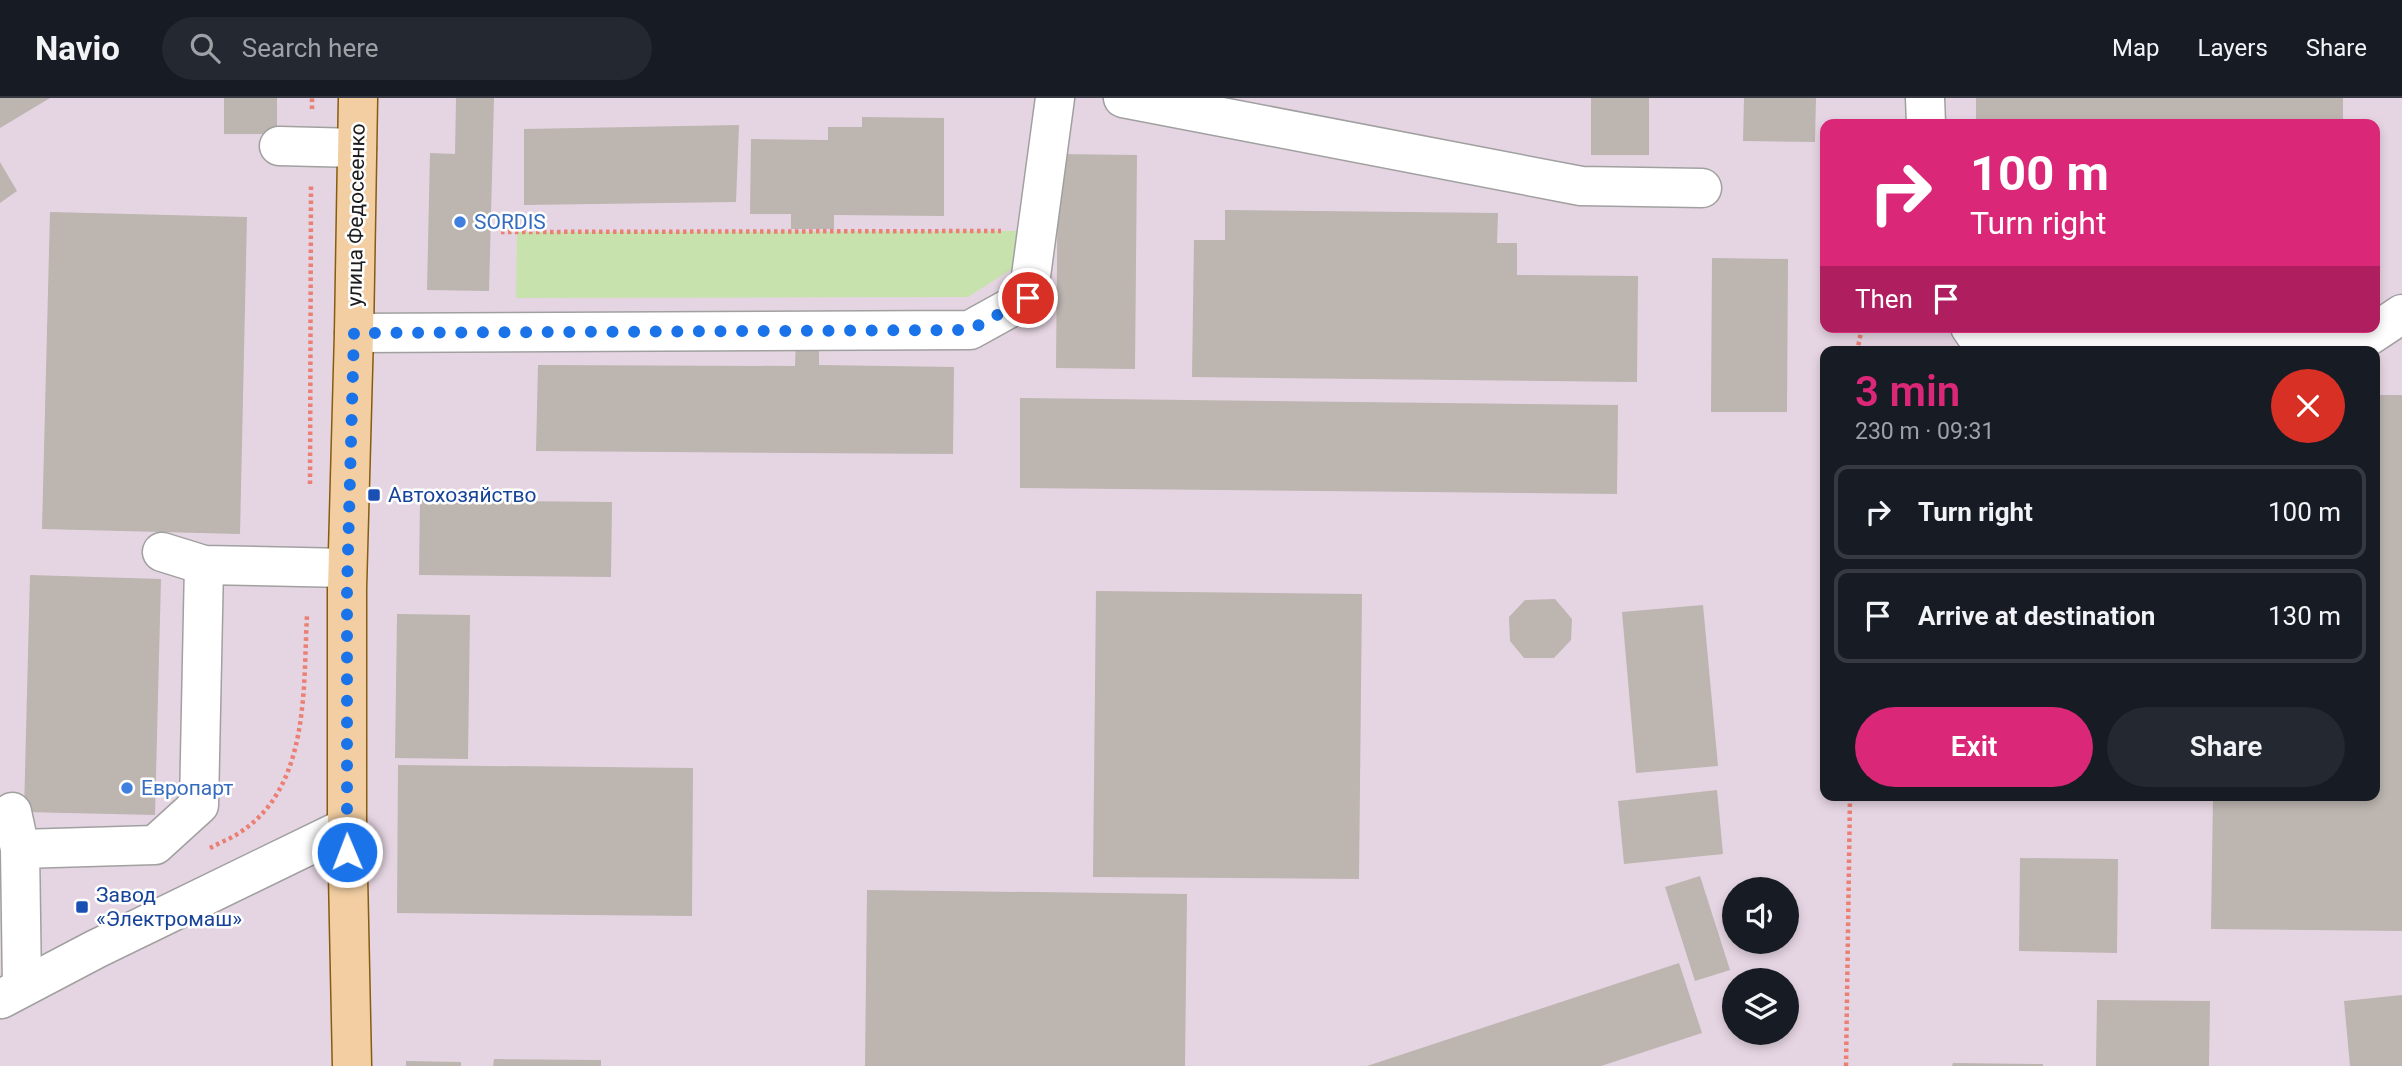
<!DOCTYPE html>
<html lang="en">
<head>
<meta charset="utf-8">
<style>
	:root { --surface:#171b24; --page:#242831; --text:#f1f3f6; --muted:#9ea1a6; --line:#363941; --accent:#db2777 }
	body { margin:0; font-family:Roboto,sans-serif; background:var(--page); color:var(--text); height:100vh; display:flex; flex-direction:column; font-size:26px; white-space:nowrap }
	* { box-sizing:border-box; margin:0 }
	p { font-size:23px; color:var(--muted) }
	.icon { flex:none; width:38px; height:38px; fill:none; stroke:currentColor; stroke-width:2; stroke-linecap:round; stroke-linejoin:round }
	.map { position:relative; flex:1; overflow:hidden }
	.details { position:absolute; left:1820px; top:248px; width:560px; height:455px; display:flex; flex-direction:column; background:var(--surface); border-radius:14px; box-shadow:0 4px 10px #0003 }
	.details>* { flex:none }
	.banner { position:absolute; left:1820px; top:21px; width:560px; height:214px; border-radius:14px; box-shadow:0 4px 10px #0003; background:#db2777; color:#fff; overflow:hidden }
	.tools { position:absolute; left:1722px; top:779px; display:grid; gap:14px }
	.tools a { display:grid; place-items:center; width:77px; height:77px; border-radius:50%; background:var(--surface); box-shadow:0 4px 10px #0003; font-size:35px }
	.pin { position:absolute; display:grid; place-items:center; width:60px; height:60px; color:#fff; margin:-30px; border:4px solid #fff; border-radius:50%; box-shadow:0 2px 7px #0007 }
	.me { position:absolute; width:77px; margin:-38px; rotate:359deg; stroke-linejoin:round; filter:drop-shadow(0 0 5px #0008) }
	.turn { display:flex; align-items:center; gap:24px; height:147px; padding:0 35px; font-size:32px }
	.turn .icon { width:91px; height:91px; stroke-width:2.5 }
	.turn b { display:block; font-size:49px; line-height:60px }
	.then { display:flex; align-items:center; height:66px; padding:0 35px; background:#0003; gap:14px; font-size:26px }
	.round { display:grid; place-items:center; flex:none; width:74px; height:74px; border-radius:37px; background:var(--page) }
	.summary { display:flex; align-items:center; justify-content:space-between; height:119px; padding:0 35px }
	h1 { font-size:42px; font-weight:600; line-height:52px; color:var(--accent) }
	.primary-button { display:flex; gap:14px; margin-top:auto; padding:14px 35px }
	.primary-button a { flex:1; height:80px; border-radius:42px; background:var(--accent); color:#fff; font-size:28px; font-weight:600; line-height:80px; text-align:center }
	.primary-button a+a { background:var(--page); color:var(--text) }
	ul { padding:0; list-style:none }
	li { display:flex; align-items:center; gap:21px; height:94px; margin:0 14px 10px; padding:0 21px; border:4px solid var(--line); border-radius:14px }
	li div { flex:1 }
	li b { display:block; font-size:26px }
	li em { font-style:normal }
	header { display:flex; align-items:center; gap:42px; box-sizing:border-box; height:98px; padding:0 35px; background:var(--surface); border-bottom:2px solid var(--line) }
	header strong { font-size:33px }
	nav { display:flex; gap:38px; margin-inline-start:auto; font-size:24px }
	.search { width:490px; height:63px; background:var(--page); display:flex; align-items:center; gap:18px; box-sizing:border-box; padding:0 24px; border-radius:38px; color:var(--muted); font-size:26px }
	.map>svg:first-child { display:block }
	.industrial { fill:#e5d5e2; fill-rule:evenodd }
	.grass { fill:#c8e2ad }
	.building { fill:#bcb5b0 }
	.lines { fill:none; stroke-linecap:round; stroke-linejoin:round }
	.minor-casing { stroke:#a0a0a0; stroke-width:41 }
	.major-casing { stroke:#865c0e; stroke-width:41 }
	.path { stroke:#eb7f74; stroke-width:4.5; stroke-dasharray:3.5 3.5; stroke-linecap:butt }
	.minor { stroke:#fff; stroke-width:38 }
	.major { stroke:#f2cea2; stroke-width:38 }
	.route { stroke:#1a73e8; stroke-width:12; stroke-dasharray:0 21.6 }
	.shop-dot { fill:#3f7fe0; stroke:#fff; stroke-width:2.5 }
	.transit-dot { fill:#1a4fb4; stroke:#fff; stroke-width:2.5 }
	.labels { text-anchor:middle; stroke-width:5; stroke-linejoin:round; paint-order:stroke }
	.street-label { font-size:21px; fill:#1c1c1c; stroke:#fff }
	.shop-label { font-size:21px; fill:#366cbe; stroke:#fff; text-anchor:start }
	.transit-label { font-size:21px; fill:#164399; stroke:#fff; text-anchor:start }
</style>
</head>
<body>
<header>
<strong>Navio</strong>
<div class="search"><svg class="icon" aria-label="search" viewBox="0 0 24 24"><circle cx="10" cy="10" r="6"/><path d="M15 15l6 6"/></svg>Search here</div>
<nav><a>Map</a><a>Layers</a><a>Share</a></nav>
</header>
<div class="map">
<svg width="2402" height="968" viewBox="0 0 2402 968">
	<rect width="100%" height="100%" fill="#ece9e3"/>
	<!-- industrial -->
	<path class="industrial" d="M0 0H2402V968H0ZM1825 26H2375V229H1825ZM1825 254H2375V698H1825ZM1734 791H1787V844H1734ZM1734 882H1787V934H1734Z"/>
	<!-- grass -->
	<polygon class="grass" points="1019,133 1015,169 968,199 516,200 517,134"/>
	<!-- building -->
	<g class="building">
		<polygon points="0,0 50,0 0,30"/>
		<rect x="224" y="0" width="53" height="36"/>
		<polygon points="456,0 494,0 489,193 427,192 430,55 455,56"/>
		<rect x="1591" y="0" width="58" height="57"/>
		<polygon points="1744,0 1816,0 1815,44 1743,43"/>
		<rect x="1976" y="0" width="367" height="26"/>
		<polygon points="862,19 944,20 944,118 834,117 834,131 791,131 791,116 750,116 751,41 828,42 828,29 862,29"/>
		<polygon points="739,27 736,104 524,107 524,31"/>
		<polygon points="1058,56 1137,57 1135,271 1056,270"/>
		<polygon points="0,64 17,93 0,105"/>
		<polygon points="1225,112 1498,115 1497,145 1517,145 1517,177 1638,178 1637,284 1192,279 1194,142 1225,142"/>
		<polygon points="50,114 247,119 240,436 42,431"/>
		<polygon points="1712,160 1788,161 1787,314 1711,314"/>
		<polygon points="819,240 819,267 954,269 953,356 536,353 538,267 795,268 796,241"/>
		<polygon points="2375,297 2402,297 2402,833 2211,831 2213,698 2375,698"/>
		<polygon points="1020,300 1618,307 1617,396 1020,390"/>
		<polygon points="420,402 612,404 611,479 419,477"/>
		<polygon points="30,477 161,481 155,717 24,714"/>
		<polygon points="1096,493 1362,496 1359,781 1093,779"/>
		<polygon points="1555,501 1572,521 1571,542 1554,560 1524,560 1510,543 1509,519 1525,502"/>
		<polygon points="1703,507 1718,668 1636,675 1622,514"/>
		<polygon points="397,516 470,517 468,661 395,660"/>
		<polygon points="398,667 693,670 692,818 397,815"/>
		<polygon points="1717,692 1723,756 1624,766 1618,703"/>
		<polygon points="2020,760 2118,761 2117,855 2019,853"/>
		<polygon points="1700,778 1730,872 1695,883 1665,789"/>
		<polygon points="867,792 1187,796 1185,968 865,968"/>
		<polygon points="1679,865 1702,935 1601,968 1367,968"/>
		<polygon points="2402,897 2402,968 2350,968 2344,903"/>
		<polygon points="2097,902 2210,903 2209,968 2096,968"/>
		<polygon points="494,961 601,962 601,968 493,968"/>
		<polygon points="406,963 461,964 461,968 406,968"/>
		<polygon points="1953,965 2043,966 2043,968 1952,968"/>
	</g>
	<g class="lines">
		<defs>
			<g id="minor">
				<polyline points="1123,0 1581,88 1702,90"/>
				<polyline points="1925,0 1926,26"/>
				<polyline points="279,48 357,50"/>
				<polyline points="1970,229 1984,249 2255,246 2369,238 2402,216"/>
				<polyline points="354,235 970,232 1028,200 1055,0"/>
				<polyline points="162,454 204,467 347,470"/>
				<polyline points="12,714 20,751"/>
				<polyline points="22,889 20,751 155,747 199,707 204,467"/>
				<polyline points="1,901 96,851 347,729"/>
			</g>
			<polyline id="major" points="352,968 347,729 347,490 354,235 358,0"/>
		</defs>
		<!-- minor casing -->
		<use href="#minor" class="minor-casing"/>
		<!-- major casing -->
		<use href="#major" class="major-casing"/>
		<!-- path -->
		<g class="path">
			<polyline points="312,11 312,0"/>
			<polyline points="501,134 1001,133"/>
			<polyline points="1857,254 1862,229"/>
			<polyline points="310,386 311,87"/>
			<path d="M210 750C219 745 230 741 239 735 310 690 303 591 307 517"/>
			<polyline points="1846,968 1850,698"/>
		</g>
		<!-- minor -->
		<use href="#minor" class="minor"/>
		<!-- major -->
		<use href="#major" class="major"/>
	</g>
	<g class="lines">
		<!-- route -->
		<polyline class="route" points="347,754 347,490 354,235 970,232 1028,200"/>
	</g>
	<!-- markers -->
	<g class="shop-dot">
		<circle cx="460" cy="124" r="7"/>
		<circle cx="127" cy="690" r="7"/>
	</g>
	<g class="transit-dot">
		<rect x="367" y="390" width="14" height="14" rx="3.5"/>
		<rect x="75" y="802" width="14" height="14" rx="3.5"/>
	</g>
	<g class="labels">
		<!-- street labels -->
		<g class="street-label">
			<text transform="translate(356 117) rotate(-89)" y="7">улица Федосеенко</text>
		</g>
		<!-- shop labels -->
		<g class="shop-label">
			<text x="474" y="131">SORDIS</text>
			<text x="141" y="697">Европарт</text>
		</g>
		<!-- transit labels -->
		<g class="transit-label">
			<text x="388" y="404">Автохозяйство</text>
			<text x="96" y="804">Завод<tspan x="96" dy="24">«Электромаш»</tspan></text>
		</g>
	</g>
</svg>
<div class="tools">
<a><svg class="icon" aria-label="sound" viewBox="0 0 24 24"><path d="M4 9h4l5-4v14l-5-4H4zM17 9q2 3 0 6"/></svg></a>
<a><svg class="icon" aria-label="layers" viewBox="0 0 24 24"><path d="M12 4l9 5-9 5-9-5zM3 14l9 5 9-5"/></svg></a>
</div>
<div class="pin" style="left:1028px;top:200px;background:#d93025"><svg class="icon" aria-label="arrive" viewBox="0 0 24 24"><path d="M6 21V4h12l-3 4 3 4H6"/></svg></div>
<svg class="me" style="left:347px;top:754px" viewBox="-20 -20 40 40"><circle r="17" fill="#1a73e8" stroke="#fff" stroke-width="3"/><path d="M0-11L8 9 0 5-8 9z" fill="#fff"/></svg>
<div class="banner">
<div class="turn"><svg class="icon" aria-label="right" viewBox="0 0 24 24"><path d="M7 20v-9h11M14 6l5 5-5 5"/></svg><div><b>100 m</b>Turn right</div></div>
<div class="then">Then<svg class="icon" aria-label="arrive" viewBox="0 0 24 24"><path d="M6 21V4h12l-3 4 3 4H6"/></svg></div>
</div>
<section class="details">
<div class="summary"><div><h1>3 min</h1><p>230 m · 09:31</p></div><a class="round" style="background:#d93025;color:#fff"><svg class="icon" aria-label="close" viewBox="0 0 24 24"><path d="M6 6l12 12M18 6L6 18"/></svg></a></div>
<ul>
<li><svg class="icon" aria-label="right" viewBox="0 0 24 24"><path d="M7 20v-9h11M14 6l5 5-5 5"/></svg><div><b>Turn right</b></div><em>100 m</em></li>
<li><svg class="icon" aria-label="arrive" viewBox="0 0 24 24"><path d="M6 21V4h12l-3 4 3 4H6"/></svg><div><b>Arrive at destination</b></div><em>130 m</em></li>
</ul>
<div class="primary-button"><a>Exit</a><a>Share</a></div>
</section>
</div>
</body>
</html>
